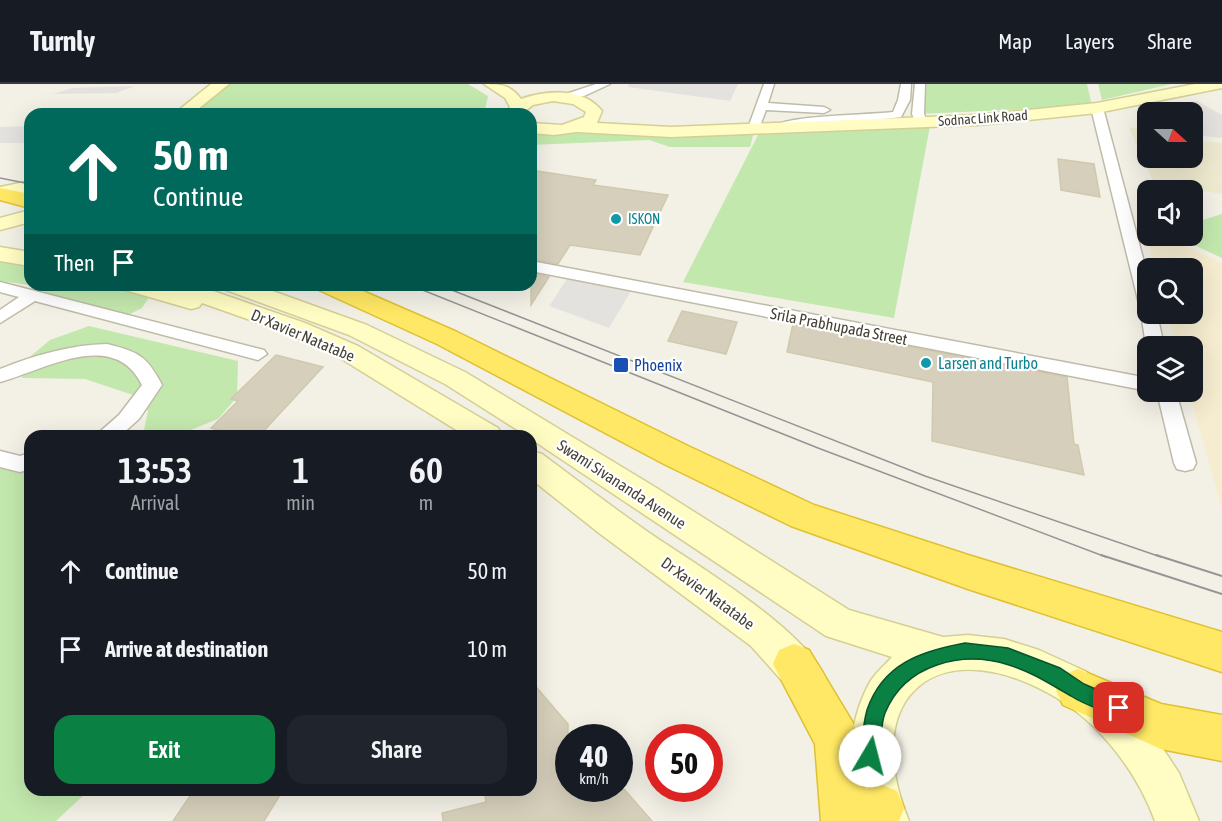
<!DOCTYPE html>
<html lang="en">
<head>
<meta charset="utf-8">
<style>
	:root { --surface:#171b24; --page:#20242c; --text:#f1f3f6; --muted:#9ea1a6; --line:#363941; --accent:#0b8043 }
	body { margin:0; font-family:"Asap Condensed",sans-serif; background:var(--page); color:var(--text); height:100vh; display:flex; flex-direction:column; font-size:22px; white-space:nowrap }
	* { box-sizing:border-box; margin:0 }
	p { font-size:20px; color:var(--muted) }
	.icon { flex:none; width:33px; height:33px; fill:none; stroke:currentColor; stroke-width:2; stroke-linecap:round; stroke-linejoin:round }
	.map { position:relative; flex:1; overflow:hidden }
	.details { position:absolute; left:24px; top:346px; width:513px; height:366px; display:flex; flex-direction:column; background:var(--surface); border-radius:18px; box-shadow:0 6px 24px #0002 }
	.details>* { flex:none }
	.guide { position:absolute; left:24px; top:24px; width:513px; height:183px; border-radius:18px; box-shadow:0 6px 24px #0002; background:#00695c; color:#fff; overflow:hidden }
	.needle { width:39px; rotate:111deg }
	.controls { position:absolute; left:1137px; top:18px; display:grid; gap:12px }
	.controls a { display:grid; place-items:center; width:66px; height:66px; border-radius:12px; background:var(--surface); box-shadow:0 6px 24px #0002; font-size:30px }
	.speed { position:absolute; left:555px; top:640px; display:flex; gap:12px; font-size:30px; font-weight:700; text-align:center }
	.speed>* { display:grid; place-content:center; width:78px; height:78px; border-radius:50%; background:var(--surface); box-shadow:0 6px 24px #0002; line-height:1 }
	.speed small { font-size:15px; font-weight:400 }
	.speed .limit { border:9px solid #d22; background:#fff; color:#111 }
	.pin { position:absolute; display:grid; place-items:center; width:51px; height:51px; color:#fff; margin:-26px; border-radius:12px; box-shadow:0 3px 9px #0006 }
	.me { position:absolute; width:66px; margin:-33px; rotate:8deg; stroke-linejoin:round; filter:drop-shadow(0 0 4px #0008) }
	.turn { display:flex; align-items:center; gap:21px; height:126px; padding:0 30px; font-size:27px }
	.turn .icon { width:78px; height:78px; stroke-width:2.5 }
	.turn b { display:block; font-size:42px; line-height:51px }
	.then { display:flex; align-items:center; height:57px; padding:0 30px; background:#0003; gap:12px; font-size:22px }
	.eta { display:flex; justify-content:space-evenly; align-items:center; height:102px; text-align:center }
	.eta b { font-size:36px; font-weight:600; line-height:42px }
	.button { display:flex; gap:12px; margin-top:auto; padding:12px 30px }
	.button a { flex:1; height:69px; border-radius:18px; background:var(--accent); color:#fff; font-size:24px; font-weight:600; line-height:69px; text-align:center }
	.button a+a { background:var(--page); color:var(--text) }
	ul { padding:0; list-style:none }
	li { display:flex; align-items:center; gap:18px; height:78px; padding:0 30px }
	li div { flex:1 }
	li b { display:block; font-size:22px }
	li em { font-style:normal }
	header { display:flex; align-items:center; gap:36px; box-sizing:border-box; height:84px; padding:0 30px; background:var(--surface); border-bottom:2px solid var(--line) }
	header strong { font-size:28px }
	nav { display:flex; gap:33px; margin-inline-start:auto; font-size:21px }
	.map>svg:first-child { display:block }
	.commercial { fill:#f6edd0 }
	.education { fill:#edeacf }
	.green { fill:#c3e8ad }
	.parking { fill:#e4e2de }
	.building { fill:#d5cfbb; stroke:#d0c9ae; stroke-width:1.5 }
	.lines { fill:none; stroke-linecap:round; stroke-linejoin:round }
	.street-casing { stroke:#bfbba8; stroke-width:3 }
	.secondary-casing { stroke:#d4cf95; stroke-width:3 }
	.highway-casing { stroke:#e0c033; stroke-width:3 }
	.street { fill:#fff; fill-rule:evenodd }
	.secondary { fill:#fffcc4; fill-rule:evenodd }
	.highway { fill:#ffe865; fill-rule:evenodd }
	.tram-far1 { stroke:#959595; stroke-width:1.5 }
	.tram { stroke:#959595; stroke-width:2 }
	.route { fill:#0b8043; stroke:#07532c; stroke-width:1.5 }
	.culture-dot { fill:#0f9aa8; stroke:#fff; stroke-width:2 }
	.transit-dot { fill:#1a4fb4; stroke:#fff; stroke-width:2 }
	.labels { text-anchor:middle; stroke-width:4.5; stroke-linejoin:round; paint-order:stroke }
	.far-street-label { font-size:14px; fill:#464235; stroke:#fff }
	.far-culture-label { font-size:14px; fill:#0d838f; stroke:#fff; text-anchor:start }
	.street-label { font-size:16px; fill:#464235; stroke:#fff }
	.culture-label { font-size:16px; fill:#0d838f; stroke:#fff; text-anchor:start }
	.transit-label { font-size:16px; fill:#164399; stroke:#fff; text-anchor:start }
</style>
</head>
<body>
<header>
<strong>Turnly</strong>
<nav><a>Map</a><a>Layers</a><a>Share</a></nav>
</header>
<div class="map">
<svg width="1222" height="737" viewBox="0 0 1222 737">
	<rect width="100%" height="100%" fill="#f3f1e6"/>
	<!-- commercial -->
	<polygon class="commercial" points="1143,141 1147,143 1148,152 1164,152 1222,179 1222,426 1189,308 1192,308 1192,262 1177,262 1167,230 1192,230 1192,184 1155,184"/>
	<!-- education -->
	<polygon class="education" points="1129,44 1147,45 1148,74 1192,74 1193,57 1222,59 1222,110 1154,99"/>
	<!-- green -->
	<g class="green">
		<polygon points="226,0 468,0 488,12 484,30 190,30"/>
		<polygon points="923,0 1087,0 1092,22 918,30"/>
		<polygon points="1098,0 1171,0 1102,16"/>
		<polygon points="930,42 894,234 683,198 758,51"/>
		<polygon points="754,48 750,63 670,63 649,56 531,61 531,50"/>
		<polygon points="1222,130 1222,174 1175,152 1192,152 1193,139"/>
		<polygon points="0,174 30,181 30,201 0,197"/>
		<polygon points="31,201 105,201 149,213 142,224 124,233 38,212 49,204"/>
		<polygon points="89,242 238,277 237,313 218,335 178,351 143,350 148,327 136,312 85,295 22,294 26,276 50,256"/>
		<polygon points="30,371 30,706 88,707 56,737 0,737 0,372 4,379"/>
	</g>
	<!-- parking -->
	<g class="parking">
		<polygon points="629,0 738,0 730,17 628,3"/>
		<polygon points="135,2 116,9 53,10 72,4"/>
		<polygon points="1197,17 1222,31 1222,54 1193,51 1192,28 1154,28 1150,24"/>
		<polygon points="30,42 30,59 0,59 0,43"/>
		<polygon points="567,195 631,207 609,244 549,222"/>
	</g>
	<!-- building -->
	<g class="building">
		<polygon points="1058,75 1094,80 1100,113 1061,106"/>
		<polygon points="531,86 596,96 593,101 668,111 640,171 570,161 558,180 531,175"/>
		<polygon points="531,189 549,193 531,221"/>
		<polygon points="682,227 737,238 726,270 668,257"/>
		<polygon points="793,240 1067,293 1074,360 1078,361 1084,391 932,357 933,298 787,268"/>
		<polygon points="276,271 323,283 259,352 241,352 211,344 238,317 231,315"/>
		<polygon points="531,597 568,640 568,705 624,705 652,737 443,737 442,729 486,718 484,706 531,706"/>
		<polygon points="194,706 283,706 264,737 173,737"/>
	</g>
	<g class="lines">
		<defs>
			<g id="street">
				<polygon points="596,0 610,0 584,12 562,16 557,13"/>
				<polygon points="764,0 774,0 768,19 824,23 830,26 824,29 766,26 758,47 750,47 748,44"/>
				<path d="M901 0H911L910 16 901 33 779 47 773 43C786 31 870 31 893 28L898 16Z"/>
				<polygon points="915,0 925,0 924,30 927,39 921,43 917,41 912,30"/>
				<polygon points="1097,21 1103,24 1148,193 1148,230 1157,230 1164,262 1148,264 1146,262 1141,228 1091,24"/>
				<polygon points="531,177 1148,294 1148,307 531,187"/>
				<polygon points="0,198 264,266 267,270 258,276 35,217 0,239 0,226 19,213 0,208"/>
				<path d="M107 260C139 268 147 272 162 301L139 335 120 352H95L119 331 142 301C114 243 44 286 0 298V285C35 271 70 261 107 260Z"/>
				<polygon points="1157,308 1176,308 1196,379 1193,385 1185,387 1177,385 1174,379"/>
				<polygon points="0,367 20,372 30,369 30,385 20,388 0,383"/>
			</g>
			<g id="secondary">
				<polygon points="211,0 229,0 192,30 174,30"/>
				<path d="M484 0C501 0 511 1 521 15 546 6 584 3 602 27L597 39 671 43 978 31 1097 19 1195 0H1222V4L1097 29 978 41 671 53 576 48 554 51 531 49V39L562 41 584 33 586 28 573 20 553 17 533 21 521 30H505L510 23 505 14Z"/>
				<polygon points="30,97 30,109 0,115 0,103"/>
				<polygon points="30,126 30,138 0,146 0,134"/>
				<polygon points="0,163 30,168 30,182 0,177"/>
				<polygon points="121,201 196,201 305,239 358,262 498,344 503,352 466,352 340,274 287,249 202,219 199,223 191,225 125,206"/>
				<path d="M222 201H256L367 241 465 288 655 403 849 526 943 553 968 551 1004 555 1039 566 1085 587 1113 607 1150 645 1179 689 1199 737H1155C1137 688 1101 641 1057 614 942 545 856 608 909 737H864C846 692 846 641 870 598 875 589 885 581 892 573L826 552 531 355V352H527L445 300 349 251 226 206Z"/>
				<path d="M531 367 542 370C577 396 612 423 648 448 696 481 804 544 826 595L820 608 806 614 792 608 751 562 599 449 531 395Z"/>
			</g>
			<g id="highway">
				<polygon points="0,104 30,110 30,124 0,116"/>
				<polygon points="315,201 349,201 457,248 688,362 814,421 968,471 1222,548 1222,588 968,505 791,442 664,380 437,260 319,206"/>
				<polygon points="794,560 809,566 853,639 860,655 866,705 880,700 897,707 904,724 899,737 821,737 815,660 773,580 779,566"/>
				<polygon points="1078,585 1161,620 1222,631 1222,677 1161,665 1063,621 1056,606 1063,591"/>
			</g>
		</defs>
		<!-- street casing -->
		<use href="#street" class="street-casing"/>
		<!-- secondary casing -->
		<use href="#secondary" class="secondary-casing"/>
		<!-- highway casing -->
		<use href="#highway" class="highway-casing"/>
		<!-- street -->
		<use href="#street" class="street"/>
		<!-- secondary -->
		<use href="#secondary" class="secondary"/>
		<!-- highway -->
		<use href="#highway" class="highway"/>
		<!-- tram-far1 -->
		<g class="tram-far1">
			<polyline points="0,94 30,100"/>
			<polyline points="410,201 818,364 1106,473"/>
			<polyline points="439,201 925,392 1161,473"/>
		</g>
		<!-- tram -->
		<g class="tram">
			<polyline points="1101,471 1222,510"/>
			<polyline points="1156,471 1222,492"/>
		</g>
	</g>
	<!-- route -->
	<path class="route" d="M965 559 1008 564 1060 584 1084 600 1126 618 1128 624 1126 631 1119 633 1113 631C1099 625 1083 620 1071 612 1050 600 1032 588 1009 581 962 566 905 580 885 629 879 645 883 663 877 679L870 682 863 679 860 672C862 657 863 640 867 626 883 579 922 567 965 559Z"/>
	<!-- markers -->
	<g class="culture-dot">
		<circle cx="616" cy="135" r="6"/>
		<circle cx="926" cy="279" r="6"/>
	</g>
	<rect class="transit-dot" x="613" y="273" width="16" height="16" rx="3"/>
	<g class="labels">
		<!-- far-street labels -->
		<g class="far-street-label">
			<text transform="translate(983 34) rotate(-4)" y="5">Sodnac Link Road</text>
		</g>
		<!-- far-culture labels -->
		<g class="far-culture-label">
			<text x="628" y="140">ISKON</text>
		</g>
		<!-- street labels -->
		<g class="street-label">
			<text transform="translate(839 242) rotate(11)" y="6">Srila Prabhupada Street</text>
			<text transform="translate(303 251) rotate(23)" y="6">Dr Xavier Natatabe</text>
			<text transform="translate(622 400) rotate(33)" y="6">Swami Sivananda Avenue</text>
			<text transform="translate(708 509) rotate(36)" y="6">Dr Xavier Natatabe</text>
		</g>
		<!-- culture labels -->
		<g class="culture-label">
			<text x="938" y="285">Larsen and Turbo</text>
		</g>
		<!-- transit labels -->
		<g class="transit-label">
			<text x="634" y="287">Phoenix</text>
		</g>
	</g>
</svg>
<div class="controls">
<a><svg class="needle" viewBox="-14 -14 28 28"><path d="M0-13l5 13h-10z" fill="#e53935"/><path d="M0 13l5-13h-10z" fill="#9ea1a6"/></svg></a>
<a><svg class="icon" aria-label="sound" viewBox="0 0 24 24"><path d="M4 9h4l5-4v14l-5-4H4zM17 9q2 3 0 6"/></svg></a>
<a><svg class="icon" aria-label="search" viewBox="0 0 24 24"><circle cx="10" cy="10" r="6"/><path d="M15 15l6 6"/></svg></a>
<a><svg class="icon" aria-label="layers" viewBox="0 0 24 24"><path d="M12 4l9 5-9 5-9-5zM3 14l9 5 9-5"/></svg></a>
</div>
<div class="speed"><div>40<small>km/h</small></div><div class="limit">50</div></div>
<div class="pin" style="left:1119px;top:624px;background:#d93025"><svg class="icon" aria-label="arrive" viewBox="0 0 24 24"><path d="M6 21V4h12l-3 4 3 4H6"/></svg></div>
<svg class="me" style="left:870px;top:672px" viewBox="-20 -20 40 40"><circle r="19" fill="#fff"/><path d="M0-13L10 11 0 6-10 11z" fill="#0b8043"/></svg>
<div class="guide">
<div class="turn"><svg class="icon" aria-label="ahead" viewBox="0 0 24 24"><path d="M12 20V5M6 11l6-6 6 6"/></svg><div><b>50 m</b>Continue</div></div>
<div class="then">Then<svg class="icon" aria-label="arrive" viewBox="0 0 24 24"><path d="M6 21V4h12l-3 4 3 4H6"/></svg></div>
</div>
<section class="details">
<div class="eta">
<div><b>13:53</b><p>Arrival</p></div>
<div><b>1</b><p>min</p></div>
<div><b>60</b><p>m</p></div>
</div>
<ul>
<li><svg class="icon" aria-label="ahead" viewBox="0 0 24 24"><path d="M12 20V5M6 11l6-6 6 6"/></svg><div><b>Continue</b></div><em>50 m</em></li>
<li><svg class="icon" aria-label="arrive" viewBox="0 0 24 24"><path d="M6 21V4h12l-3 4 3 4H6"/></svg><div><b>Arrive at destination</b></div><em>10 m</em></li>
</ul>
<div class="button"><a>Exit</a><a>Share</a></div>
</section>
</div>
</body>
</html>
